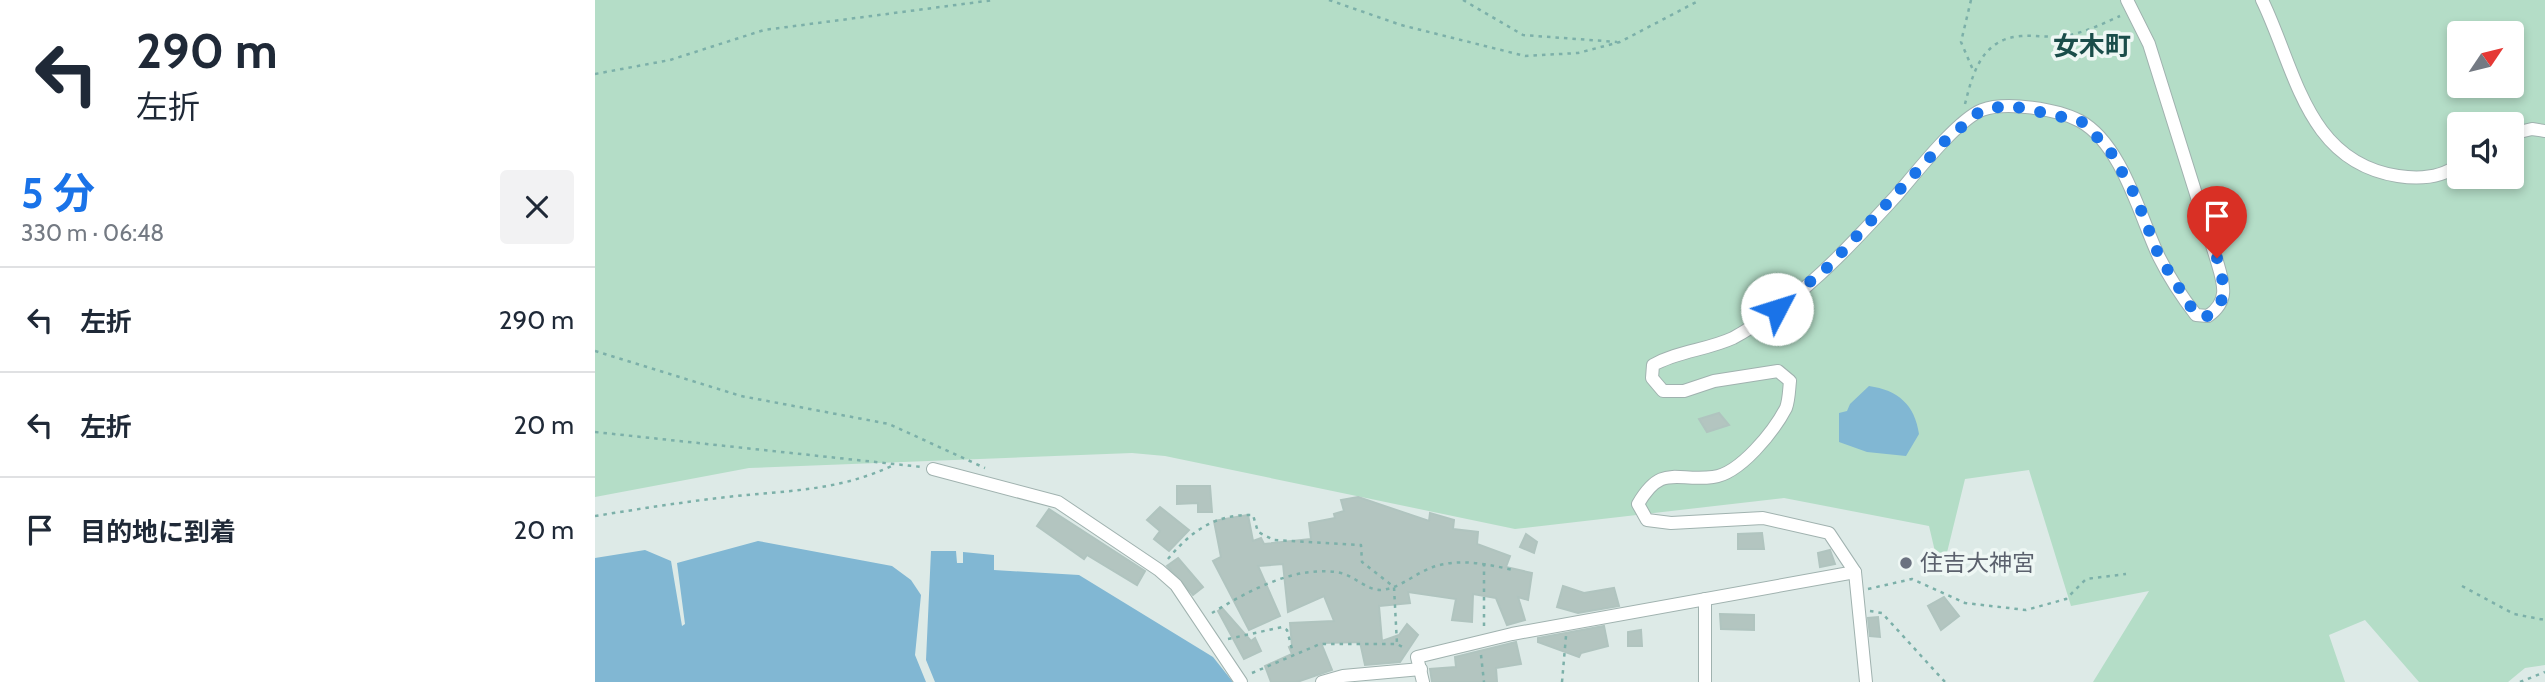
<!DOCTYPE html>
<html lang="ja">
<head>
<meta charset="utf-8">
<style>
	:root { --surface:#fff; --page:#f2f2f3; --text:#1f2937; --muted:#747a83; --line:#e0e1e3; --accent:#1a73e8 }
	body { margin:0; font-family:Cabin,"Noto Sans JP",sans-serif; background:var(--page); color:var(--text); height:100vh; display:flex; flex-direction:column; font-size:26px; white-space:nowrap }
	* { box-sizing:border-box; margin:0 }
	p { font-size:23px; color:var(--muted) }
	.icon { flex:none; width:38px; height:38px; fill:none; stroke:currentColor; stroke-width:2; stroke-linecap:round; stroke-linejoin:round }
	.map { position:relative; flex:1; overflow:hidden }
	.details { display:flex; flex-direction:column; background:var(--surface); width:595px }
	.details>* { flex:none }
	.hud { background:#fff; color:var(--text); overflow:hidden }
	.needle { width:46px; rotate:55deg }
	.controls { position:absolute; left:1852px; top:21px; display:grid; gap:14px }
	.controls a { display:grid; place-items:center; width:77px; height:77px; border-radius:7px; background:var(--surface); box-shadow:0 4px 10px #0003; font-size:35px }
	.pin { position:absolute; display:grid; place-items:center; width:60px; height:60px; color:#fff; margin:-72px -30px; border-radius:50% 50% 50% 0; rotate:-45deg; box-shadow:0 0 7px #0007 }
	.pin .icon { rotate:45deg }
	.me { position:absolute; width:77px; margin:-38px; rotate:50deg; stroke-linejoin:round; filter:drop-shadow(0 0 5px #0008) }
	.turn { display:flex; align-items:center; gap:24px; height:147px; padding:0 21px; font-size:32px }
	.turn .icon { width:91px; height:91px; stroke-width:2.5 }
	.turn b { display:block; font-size:49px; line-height:60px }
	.round { display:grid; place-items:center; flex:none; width:74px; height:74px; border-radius:7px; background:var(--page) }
	.headline { display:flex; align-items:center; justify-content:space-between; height:119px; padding:0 21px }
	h1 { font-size:42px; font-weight:700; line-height:52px; color:var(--accent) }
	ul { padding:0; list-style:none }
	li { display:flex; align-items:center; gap:21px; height:105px; padding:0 21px; border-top:2px solid var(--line) }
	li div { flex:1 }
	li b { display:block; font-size:26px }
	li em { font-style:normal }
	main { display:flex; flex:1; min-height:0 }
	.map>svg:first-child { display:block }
	.green { fill:#b4ddc7; fill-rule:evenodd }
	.water { fill:#81b7d3 }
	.building { fill:#b3c5c0; stroke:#b0c4bf; stroke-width:2 }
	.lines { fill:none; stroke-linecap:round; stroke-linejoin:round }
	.minor-casing { stroke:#a0b2af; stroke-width:14 }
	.path { stroke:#7cb0a9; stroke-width:2.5; stroke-dasharray:3.5 5; stroke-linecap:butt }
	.minor { stroke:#fff; stroke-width:12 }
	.route { stroke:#1a73e8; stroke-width:12; stroke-dasharray:0 21.6 }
	.worship-dot { fill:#6b7280; stroke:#eef7f4; stroke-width:2.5 }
	.labels { text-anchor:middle; stroke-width:7; stroke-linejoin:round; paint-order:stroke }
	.worship-label { font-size:23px; fill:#5b616d; stroke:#eef7f4; text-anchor:start }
	.quarter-label { font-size:26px; font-weight:bold; fill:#1a4d4a; stroke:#eef7f4 }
</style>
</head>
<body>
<main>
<section class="details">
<div class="hud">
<div class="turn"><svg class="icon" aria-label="left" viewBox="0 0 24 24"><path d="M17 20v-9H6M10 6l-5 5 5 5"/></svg><div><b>290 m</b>左折</div></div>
</div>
<div class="headline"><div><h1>5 分</h1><p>330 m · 06:48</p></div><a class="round"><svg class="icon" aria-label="close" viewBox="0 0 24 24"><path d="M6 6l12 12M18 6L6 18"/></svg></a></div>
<ul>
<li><svg class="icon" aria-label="left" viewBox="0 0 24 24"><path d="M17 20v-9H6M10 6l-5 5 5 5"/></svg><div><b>左折</b></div><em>290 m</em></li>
<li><svg class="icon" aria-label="left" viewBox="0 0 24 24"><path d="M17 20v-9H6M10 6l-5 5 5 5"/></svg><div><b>左折</b></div><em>20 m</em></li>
<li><svg class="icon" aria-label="arrive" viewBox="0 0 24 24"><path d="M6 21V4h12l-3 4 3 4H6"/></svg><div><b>目的地に到着</b></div><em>20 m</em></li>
</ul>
</section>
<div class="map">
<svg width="1950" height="682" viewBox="0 0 1950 682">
	<rect width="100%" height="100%" fill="#ddeae7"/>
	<!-- green -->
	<path class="green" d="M0 0H1950V665L1930 668 1913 682H1824L1770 620 1734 635 1750 682H1498L1554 591 1476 606 1434 470 1370 479 1346 577 1334 526 1189 498 920 529 570 456 537 453 154 468 0 497ZM1864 33H1916V86H1864ZM1864 124H1916V177H1864Z"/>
	<!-- water -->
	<g class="water">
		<path d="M1274 386C1303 390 1320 405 1324 434L1311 456 1272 452 1244 442V413L1252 411 1255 404Z"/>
		<polygon points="163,541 297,566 316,580 326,595 320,655 331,682 0,682 0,558 50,550 76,561 87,626 90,624 82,563"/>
		<polygon points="336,551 361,551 362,563 368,563 368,552 399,555 399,570 484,575 618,657 638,682 340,682 331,660"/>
	</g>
	<!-- building -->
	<g class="building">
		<polygon points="1124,413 1134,425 1112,432 1104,419"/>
		<polygon points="582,486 615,486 617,512 603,512 603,503 582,504"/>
		<polygon points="763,497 834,521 835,513 859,520 858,529 883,532 882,544 915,556 911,567 937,573 933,600 923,597 930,620 912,625 901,598 878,594 877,622 857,620 861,599 813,592 815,603 784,606 787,641 804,635 812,624 823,635 805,662 770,665 765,642 726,643 737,670 702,682 676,682 670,666 697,654 694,647 697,646 695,623 739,621 729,596 693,612 688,564 663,566 685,616 654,630 618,561 626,557 619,521 653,515 658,541 666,538 669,544 716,539 714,523 740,518 739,514 749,511 746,500"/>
		<polygon points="565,507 594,530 574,551 559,539 565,531 552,520"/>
		<polygon points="454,509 550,571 542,585 492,555 489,559 442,526"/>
		<polygon points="1167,533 1169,549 1143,549 1143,534"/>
		<polygon points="931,534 942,542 939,553 925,547"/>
		<polygon points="1235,550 1240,564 1225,567 1223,553"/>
		<polygon points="583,558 608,587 598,595 572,566"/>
		<polygon points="968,586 989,593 1019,588 1024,606 983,613 962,607"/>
		<polygon points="1349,597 1364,616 1346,630 1333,606"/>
		<polygon points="627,608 656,641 660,638 666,651 649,659 623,611"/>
		<polygon points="1125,614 1159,615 1159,630 1126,629"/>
		<polygon points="1283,617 1285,637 1275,636 1273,618"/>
		<polygon points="1009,626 1013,646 986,653 984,657 943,642 943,638"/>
		<polygon points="1046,630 1047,646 1033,646 1033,632"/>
		<polygon points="921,642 926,664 901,668 902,682 837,682 835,669 861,667 860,657"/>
	</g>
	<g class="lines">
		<defs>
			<g id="minor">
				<path d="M1667 0C1701 70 1711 162 1803 176 1823 179 1847 178 1864 164"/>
				<polyline points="1916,134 1937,129 1950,131"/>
				<polyline points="338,469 463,502 564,570 581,585 646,682"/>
				<polyline points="727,682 748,676 826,669"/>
				<polyline points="828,682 822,657 917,634 1260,572"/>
				<polyline points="1110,682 1110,599"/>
				<path d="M1271 682 1260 572 1234 533 1168 518 1076 523 1052 520 1043 504C1067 463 1081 482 1118 477 1145 474 1179 431 1191 408 1194 400 1194 390 1195 381L1183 371 1119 381 1089 391H1068L1057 378 1058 365C1083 351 1112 350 1138 338 1153 330 1169 319 1183 309 1227 277 1264 236 1301 196 1320 174 1362 120 1387 110 1411 101 1463 109 1485 121 1527 144 1545 217 1564 257 1574 277 1587 297 1601 315L1613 316C1636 300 1628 282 1621 258L1554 44 1532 0"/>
			</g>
		</defs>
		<!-- minor casing -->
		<use href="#minor" class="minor-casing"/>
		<!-- path -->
		<g class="path">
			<polyline points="734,0 806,25 930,56 983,53 1025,42 1105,0"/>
			<polyline points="868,0 928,35 1022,42"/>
			<polyline points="1376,0 1366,42 1378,70"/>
			<polyline points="0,74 75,60 169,30 399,0"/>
			<path d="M1370 104C1378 72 1387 39 1426 36 1440 35 1455 38 1469 36 1489 33 1507 24 1525 16"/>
			<polyline points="0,351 146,396 294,424 390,468"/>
			<polyline points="0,432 327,467"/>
			<path d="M0 516C44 509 88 502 132 497 193 490 241 492 299 465"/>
			<path d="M573 559C596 531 620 514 658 515L663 532 679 540 766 545 767 562 799 587 802 644"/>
			<polyline points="1867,586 1919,614 1950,620"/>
			<polyline points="1273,589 1317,579 1370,603 1431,610 1471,599 1491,579 1531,574"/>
			<polyline points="1275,611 1287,613 1350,682"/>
			<path d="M617 613C653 591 702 564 746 573 759 576 772 590 785 590 805 589 820 573 838 567 864 558 892 564 918 570"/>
			<polyline points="889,626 889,563"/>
			<polyline points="633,639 687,627 692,630 698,653"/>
			<polyline points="886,655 889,682"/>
			<polyline points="657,673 725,644 802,644 811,649"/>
			<polyline points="967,682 971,636"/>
			<polyline points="1925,682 1950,672"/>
		</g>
		<!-- minor -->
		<use href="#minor" class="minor"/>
	</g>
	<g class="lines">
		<!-- route -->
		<path class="route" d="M1182 309 1234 266 1350 141 1385 111 1413 105 1486 121 1514 149 1540 195 1564 256 1601 315 1613 316C1636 300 1628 282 1622 258"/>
	</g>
	<!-- markers -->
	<circle class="worship-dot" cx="1311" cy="563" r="7"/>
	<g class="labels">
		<!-- worship labels -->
		<g class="worship-label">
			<text x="1325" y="571">住吉大神宮</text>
		</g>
		<!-- quarter labels -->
		<g class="quarter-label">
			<text x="1497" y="55">女木町</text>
		</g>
	</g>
</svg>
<div class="controls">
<a><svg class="needle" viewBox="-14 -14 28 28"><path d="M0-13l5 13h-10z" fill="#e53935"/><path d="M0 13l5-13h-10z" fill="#747a83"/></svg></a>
<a><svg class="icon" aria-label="sound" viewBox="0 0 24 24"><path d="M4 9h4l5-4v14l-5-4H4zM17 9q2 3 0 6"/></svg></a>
</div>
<div class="pin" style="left:1622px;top:258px;background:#d93025"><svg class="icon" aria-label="arrive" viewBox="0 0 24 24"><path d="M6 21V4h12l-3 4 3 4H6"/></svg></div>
<svg class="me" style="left:1182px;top:309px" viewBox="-20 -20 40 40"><circle r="19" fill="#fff"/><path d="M0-13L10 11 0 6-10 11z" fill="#1a73e8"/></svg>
</div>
</main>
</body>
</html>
